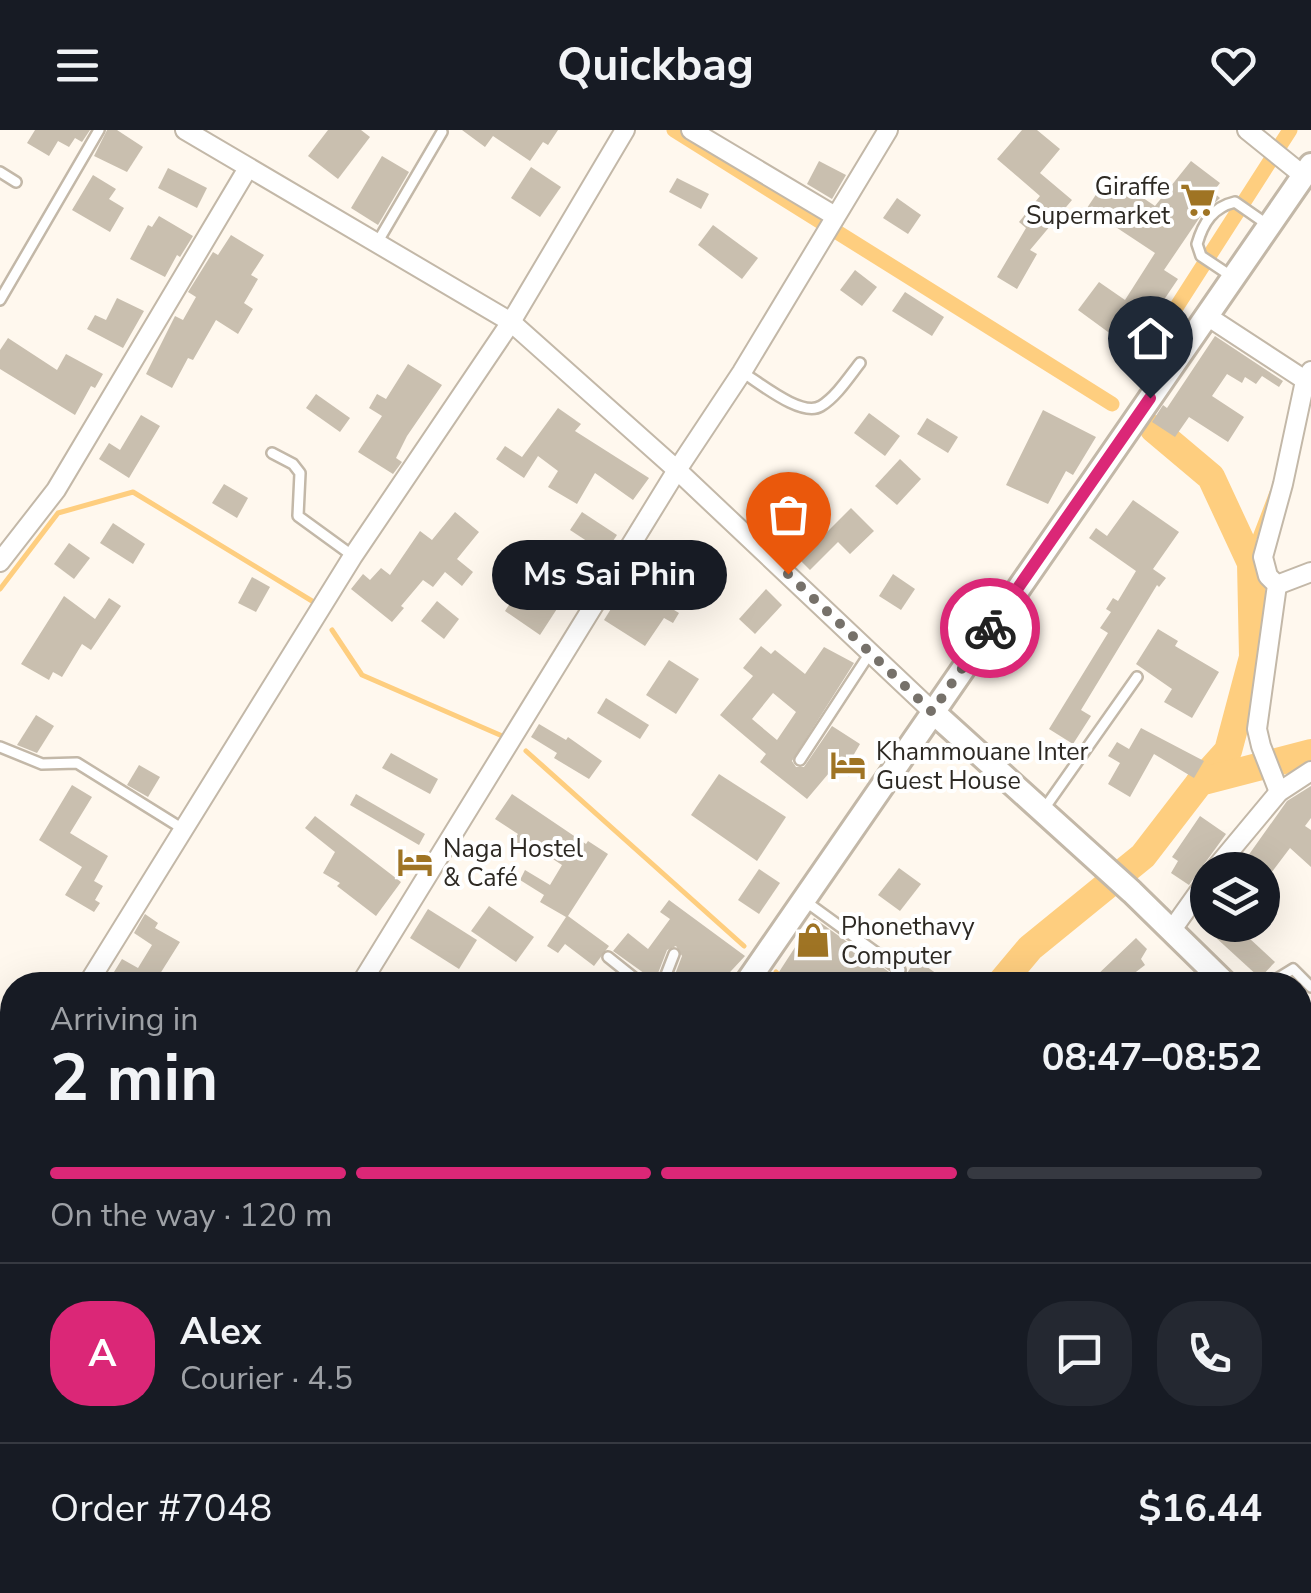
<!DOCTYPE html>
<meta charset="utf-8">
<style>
body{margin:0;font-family:"Nunito Sans",sans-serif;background:#242831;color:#f1f3f6;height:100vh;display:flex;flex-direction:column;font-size:38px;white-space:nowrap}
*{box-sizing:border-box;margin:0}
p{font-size:32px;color:#9ea1a6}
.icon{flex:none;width:55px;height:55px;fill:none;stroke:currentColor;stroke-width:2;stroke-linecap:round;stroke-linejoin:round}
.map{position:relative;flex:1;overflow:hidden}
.details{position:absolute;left:0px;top:842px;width:1312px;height:622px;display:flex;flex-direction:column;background:#171b24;border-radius:40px 40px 0 0;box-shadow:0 10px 40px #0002}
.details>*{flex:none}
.buttons{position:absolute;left:1190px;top:722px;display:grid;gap:20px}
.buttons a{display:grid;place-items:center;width:90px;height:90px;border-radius:50%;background:#171b24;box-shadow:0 10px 40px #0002;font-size:50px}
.pin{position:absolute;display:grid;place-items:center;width:85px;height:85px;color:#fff;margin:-102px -42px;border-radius:50% 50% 50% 0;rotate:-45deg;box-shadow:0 0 10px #0007}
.pin .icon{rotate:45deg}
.courier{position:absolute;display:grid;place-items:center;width:100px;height:100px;margin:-50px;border:8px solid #db2777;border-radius:50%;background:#fff;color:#222;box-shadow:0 2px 12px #0007}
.bubble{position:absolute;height:70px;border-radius:35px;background:#171b24;box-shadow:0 10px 40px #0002;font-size:32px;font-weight:700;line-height:70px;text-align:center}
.headline em{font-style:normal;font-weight:700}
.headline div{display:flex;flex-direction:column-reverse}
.headline{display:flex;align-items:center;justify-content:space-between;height:170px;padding:0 50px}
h1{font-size:65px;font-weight:700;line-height:75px}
.bar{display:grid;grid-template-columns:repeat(4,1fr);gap:15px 10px;align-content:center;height:120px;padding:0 50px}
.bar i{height:12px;border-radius:8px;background:#363941}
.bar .active{background:#db2777}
.bar p{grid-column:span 4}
.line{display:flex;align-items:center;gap:25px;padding:0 50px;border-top:2px solid #363941}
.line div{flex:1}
.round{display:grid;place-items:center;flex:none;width:105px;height:105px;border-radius:40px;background:#242831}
header{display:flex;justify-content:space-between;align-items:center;height:130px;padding:0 50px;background:#171b24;font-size:45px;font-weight:700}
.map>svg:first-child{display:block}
</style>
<header><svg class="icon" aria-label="menu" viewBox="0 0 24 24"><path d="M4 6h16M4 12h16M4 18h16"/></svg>Quickbag<svg class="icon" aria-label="heart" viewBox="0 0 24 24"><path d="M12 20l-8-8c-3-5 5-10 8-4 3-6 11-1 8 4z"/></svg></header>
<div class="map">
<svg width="1311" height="1463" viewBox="0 0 1311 1463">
<defs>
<pattern id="water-rules" width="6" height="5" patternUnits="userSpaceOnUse" patternTransform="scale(2.5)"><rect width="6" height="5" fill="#fece7f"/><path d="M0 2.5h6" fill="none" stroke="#dab16d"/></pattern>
</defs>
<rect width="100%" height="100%" fill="#fff8ee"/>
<path fill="url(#water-rules)" d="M0 1399 12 1407V1452L84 1453 101 1463H0Z"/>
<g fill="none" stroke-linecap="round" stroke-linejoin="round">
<g stroke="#fece7f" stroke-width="5">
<path d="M1248 425 1272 362"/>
<path d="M0 459 58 383 133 362 312 471"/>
<path d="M332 500 362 545 500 605"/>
<path d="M526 621 744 816"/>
<path d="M776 842 790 855"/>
</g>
<g stroke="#fece7f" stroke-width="15">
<path d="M674 0 1112 274"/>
<path d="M1147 223 1290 0"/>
</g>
<g stroke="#fece7f" stroke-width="28">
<path d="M1154 299 1211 347 1251 433 1253 527 1228 621 1200 652"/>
<path d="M999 855 1030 818 1143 726 1200 652 1311 623"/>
<path d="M1142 1452 1147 1463"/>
</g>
</g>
<g fill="#c9bfaf" fill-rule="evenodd">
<path d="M35 0H90L82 12 75 8 69 17 58 11 49 26 27 13Z"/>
<path d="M107 0H117L143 17 127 42 94 26Z"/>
<path d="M328 0H361L370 7 338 49 308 26Z"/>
<path d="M462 0H558L548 15 543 12 530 31 493 6 485 17Z"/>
<path d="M1022 0H1037L1060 19 1040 43 1072 70 1030 120 1037 124 1017 159 997 147 1026 98 1019 92 1040 66 997 29Z"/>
<path d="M382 26 409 42 378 95 351 78Z"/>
<path d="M819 31 846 45 832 69 807 54Z"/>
<path d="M1191 31 1220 53 1213 62 1220 68 1200 87 1164 140 1178 149 1155 183 1144 176 1119 210 1078 180 1099 152 1125 170 1155 123 1087 78 1109 45 1155 76Z"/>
<path d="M531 37 561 57 540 87 511 68Z"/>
<path d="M168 38 207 58 197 78 158 58Z"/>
<path d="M93 45 116 59 109 69 124 78 110 102 72 80Z"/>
<path d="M677 48 709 64 701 79 669 62Z"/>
<path d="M897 68 921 85 908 104 883 88Z"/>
<path d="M159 86 193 106 180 127 177 125 165 147 130 129 148 95 152 97Z"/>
<path d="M713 95 758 128 742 149 698 115Z"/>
<path d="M231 105 264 125 251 145 258 149 244 173 253 179 238 204 216 190 193 230 188 228 172 258 146 244 175 186 183 190 196 167 188 162 213 122 218 125Z"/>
<path d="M855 140 877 157 862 176 840 160Z"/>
<path d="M905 162 944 187 932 206 892 181Z"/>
<path d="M117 168 144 181 123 218 87 199 95 185 106 190Z"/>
<path d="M1215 206 1283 251 1279 257 1262 246 1256 254 1245 247 1242 253 1227 244 1212 266 1244 287 1228 312 1189 287 1175 307 1152 292 1163 275 1167 278Z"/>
<path d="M8 208 57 240 66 224 103 244 95 258 91 256 75 285 0 239V220Z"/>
<path d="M408 234 442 255 407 306 396 328 402 332 393 344 358 322 382 286 369 278 377 264 386 269Z"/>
<path d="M316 264 350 288 340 302 306 278Z"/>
<path d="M558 278 581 294 575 301 649 348 633 370 595 343 577 374 548 357 558 341 538 326 524 348 496 329 505 316 522 327Z"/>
<path d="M1043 280 1096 307 1073 345 1066 341 1048 374 1006 355Z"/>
<path d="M869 283 900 306 885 326 854 303Z"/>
<path d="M141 285 160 296 129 348 99 329 109 313 120 320Z"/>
<path d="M927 288 958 307 948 323 917 304Z"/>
<path d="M900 329 921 349 897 375 875 356Z"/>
<path d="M224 354 248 368 237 388 212 373Z"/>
<path d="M1133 370 1179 402 1153 439 1166 448 1159 457 1157 455 1081 580 1091 586 1073 614 1049 599 1108 503 1100 498 1111 482 1106 479 1113 468 1118 471 1136 441 1089 408 1096 398 1107 406Z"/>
<path d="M851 378 874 401 850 424 838 412 810 440 796 426 821 400 825 404Z"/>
<path d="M455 382 479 402 457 429 473 442 462 456 445 442 433 457 423 450 401 476 404 478 392 492 351 459 363 444 370 450 381 438 390 445 420 401 432 410Z"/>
<path d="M582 382 617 405 605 423 570 400Z"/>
<path d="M113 393 145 414 133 434 100 413Z"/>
<path d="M69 413 90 428 74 449 54 434Z"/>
<path d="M554 433 584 450 572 472 564 468 540 505 505 481 518 461 533 471Z"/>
<path d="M893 444 915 459 901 480 879 466Z"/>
<path d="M252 447 270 457 256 482 238 473Z"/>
<path d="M633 455 679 483 673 493 664 488 645 516 604 490 619 466 624 469Z"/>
<path d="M766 459 782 475 755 504 739 489Z"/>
<path d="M64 466 95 489 109 468 121 476 91 520 82 514 62 547 53 542 49 550 21 534Z"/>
<path d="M437 471 459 489 444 509 421 491Z"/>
<path d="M1158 499 1178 511 1175 516 1219 542 1192 588 1164 572 1172 559 1136 534Z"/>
<path d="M761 516 771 524 775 520 805 544 824 517 854 533 792 631 796 637H804L832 596 860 614 853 626 860 630 849 647 842 642 837 649 829 643 807 669 760 632 766 624 720 585 753 546 743 538ZM773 563 796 582 777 610 752 589Z"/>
<path d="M669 530 699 549 676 584 646 565Z"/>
<path d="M606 568 649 595 640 609 597 583Z"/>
<path d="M36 585 54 596 37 623 17 615Z"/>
<path d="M539 594 566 610 568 607 602 631 589 649 554 628 557 623 531 607Z"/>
<path d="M1141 598 1204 631 1194 648 1154 624 1130 667 1108 654 1120 633 1108 626 1117 612 1129 619Z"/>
<path d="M391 623 438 649 430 664 382 638Z"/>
<path d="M139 635 160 647 148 667 127 655Z"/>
<path d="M719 644 786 687 757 731 691 685Z"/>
<path d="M72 655 92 667 70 703 108 726 94 751 103 756 95 770 100 773 94 782 65 765 82 737 39 710Z"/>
<path d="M1311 656V688L1305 696 1311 700V737L1290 718 1262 755V740H1238L1287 671Z"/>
<path d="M356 664 425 704 419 715 350 675Z"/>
<path d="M512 664 586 714 588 711 608 724 568 786 609 816 594 836 565 814 558 823 547 816 566 787 540 772 544 765 520 750 525 740 550 755 562 735 530 714 523 724 510 715 518 704 495 689Z"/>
<path d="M315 686 401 752 376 786 337 756 340 753 323 743 335 722 305 698Z"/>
<path d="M1200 686 1226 704 1189 755 1171 743 1178 731 1172 727Z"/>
<path d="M899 738 921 754 900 781 878 765Z"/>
<path d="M759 739 780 753 759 784 738 770Z"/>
<path d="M669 770 745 826 718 855H671L682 826 676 816 667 820 655 851 613 821 628 803 648 819 670 789 660 782Z"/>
<path d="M489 776 534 807 516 832 471 801Z"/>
<path d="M428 779 477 810 459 839 410 808Z"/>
<path d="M145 784 158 793 155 798 180 812 153 855H106L122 829 138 838 152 815 134 803Z"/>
<path d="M814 788 896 847 906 845 916 829 937 844 929 855H796L779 842Z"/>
<path d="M1202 795H1235L1275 832 1260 848Z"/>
<path d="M1136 808 1147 819 1141 829 1145 835 1119 855H1100L1094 848Z"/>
</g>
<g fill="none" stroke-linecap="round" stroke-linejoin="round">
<defs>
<g id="service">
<path d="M0 42 16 52"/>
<path d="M377 113 442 2"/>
<path d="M1231 146 1201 126 1197 114C1203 93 1213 77 1235 72L1268 95"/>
<path d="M0 170 99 0"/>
<path d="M742 242C760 253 802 288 821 276 836 267 849 247 860 233"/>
<path d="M272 323 293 334 300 343 298 386 353 426"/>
<path d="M0 617 42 634 77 633 183 699"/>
<path d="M800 630 870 523"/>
<path d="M1044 679 1137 547"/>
<path d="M805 771 900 840"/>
<path d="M608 827 643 855"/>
<path d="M662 855 674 824"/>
<path d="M1267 855 1293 839 1311 857"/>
<path d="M0 1279 3 1297 0 1315"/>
</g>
<g id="minor">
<path d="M185 0 511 192 677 340 932 581"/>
<path d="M691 0 835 86"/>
<path d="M1247 0 1304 46"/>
<path d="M1207 186 1311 254"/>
<path d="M0 432 56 360 248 38"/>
<path d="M1277 455 1311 442"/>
<path d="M1279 662 1261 616 1257 599 1277 455 1268 446 1263 427 1283 354 1305 251 1311 241"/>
<path d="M1214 740 1279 662 1311 641"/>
<path d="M1171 801 1208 749"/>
<path d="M87 855 353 426 511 192 625 0"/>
<path d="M360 855 677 340 742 242 888 0"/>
<path d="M0 997 12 977"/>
<path d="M1300 1059 1311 1046"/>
<path d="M1300 1303 1311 1312"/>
<path d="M0 1331 12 1339"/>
<path d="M193 1452 209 1463"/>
<path d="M376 1455 388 1463"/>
<path d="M294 1463 301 1452"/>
<path d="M507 1463 515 1452"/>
<path d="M739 1463 747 1452"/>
<path d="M978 1463 987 1452"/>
</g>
<g id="tertiary">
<path d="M932 581 1132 762 1227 855"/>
<path d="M745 855 1311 35"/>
<path d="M1300 927 1311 937"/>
<path d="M0 1023 12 1031"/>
<path d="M695 1452 707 1463"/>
</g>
</defs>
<use href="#service" stroke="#c3b8a8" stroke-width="14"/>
<use href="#minor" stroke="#c3b8a8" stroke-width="22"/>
<use href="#tertiary" stroke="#c3b8a8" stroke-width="28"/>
<use href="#service" stroke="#fff" stroke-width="9"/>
<use href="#minor" stroke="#fff" stroke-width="18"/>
<use href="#tertiary" stroke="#fff" stroke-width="22"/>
</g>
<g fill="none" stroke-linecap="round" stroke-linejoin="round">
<path stroke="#76716a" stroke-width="10" stroke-dasharray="0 18" d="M788 444 932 582 990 498"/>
<path stroke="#db2777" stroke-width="12" d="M990 498 1150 268"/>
</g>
<defs>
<symbol id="supermarket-bare" viewBox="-9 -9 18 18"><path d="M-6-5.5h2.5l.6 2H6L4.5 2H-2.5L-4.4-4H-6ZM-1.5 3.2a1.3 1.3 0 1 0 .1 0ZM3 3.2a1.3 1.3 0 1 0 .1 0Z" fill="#9f7424" stroke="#fff" stroke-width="2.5" paint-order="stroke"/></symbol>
<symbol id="hotel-bare" viewBox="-9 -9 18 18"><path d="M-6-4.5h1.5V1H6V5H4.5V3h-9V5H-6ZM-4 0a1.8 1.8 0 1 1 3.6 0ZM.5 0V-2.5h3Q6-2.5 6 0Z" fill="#9f7424" stroke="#fff" stroke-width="2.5" paint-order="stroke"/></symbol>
<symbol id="shop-bare" viewBox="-9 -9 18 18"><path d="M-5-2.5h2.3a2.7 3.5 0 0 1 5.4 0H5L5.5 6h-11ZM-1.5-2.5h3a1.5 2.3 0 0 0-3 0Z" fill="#9f7424" stroke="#fff" stroke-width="2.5" paint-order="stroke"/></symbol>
</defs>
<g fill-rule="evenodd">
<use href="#supermarket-bare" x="1173" y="45" width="50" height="50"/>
<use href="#hotel-bare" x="823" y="610" width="50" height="50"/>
<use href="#hotel-bare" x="390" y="707" width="50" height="50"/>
<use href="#shop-bare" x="788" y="785" width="50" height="50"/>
</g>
<g text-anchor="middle" stroke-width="8" stroke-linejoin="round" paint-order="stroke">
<g font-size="25" fill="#2d2923" stroke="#fff" text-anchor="start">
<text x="1170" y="65" text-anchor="end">Giraffe<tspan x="1170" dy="29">Supermarket</tspan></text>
<text x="876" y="630">Khammouane Inter<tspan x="876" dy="29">Guest House</tspan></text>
<text x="443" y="727">Naga Hostel<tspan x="443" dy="29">&amp; Café</tspan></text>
<text x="841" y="805">Phonethavy<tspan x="841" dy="29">Computer</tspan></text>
</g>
</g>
</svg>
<div class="buttons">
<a><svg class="icon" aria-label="layers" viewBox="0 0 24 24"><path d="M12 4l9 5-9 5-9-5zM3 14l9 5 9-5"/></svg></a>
</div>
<div class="pin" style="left:788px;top:444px;background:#ea580c"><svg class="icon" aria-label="bag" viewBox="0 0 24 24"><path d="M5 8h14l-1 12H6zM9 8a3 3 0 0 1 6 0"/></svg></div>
<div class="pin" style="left:1150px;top:268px;background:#1f2937"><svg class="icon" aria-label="home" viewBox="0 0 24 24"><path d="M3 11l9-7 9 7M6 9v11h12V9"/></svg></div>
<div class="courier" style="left:990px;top:498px"><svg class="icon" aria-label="bike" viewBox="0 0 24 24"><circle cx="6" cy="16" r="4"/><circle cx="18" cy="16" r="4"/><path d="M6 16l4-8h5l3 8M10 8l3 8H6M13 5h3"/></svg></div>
<div class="bubble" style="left:492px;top:410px;width:235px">Ms Sai Phin</div>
<section class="details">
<div class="headline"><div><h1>2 min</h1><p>Arriving in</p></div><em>08:47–08:52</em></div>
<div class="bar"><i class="active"></i><i class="active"></i><i class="active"></i><i></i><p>On the way · 120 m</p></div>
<div class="line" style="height:180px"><b class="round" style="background:#db2777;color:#fff">A</b><div><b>Alex</b><p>Courier · 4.5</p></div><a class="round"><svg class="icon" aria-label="chat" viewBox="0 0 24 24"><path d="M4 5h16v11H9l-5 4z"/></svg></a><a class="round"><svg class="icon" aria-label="phone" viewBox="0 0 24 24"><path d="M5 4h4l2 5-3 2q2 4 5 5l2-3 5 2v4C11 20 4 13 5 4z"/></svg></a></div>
<div class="line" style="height:130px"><div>Order #7048</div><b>$16.44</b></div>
</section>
</div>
